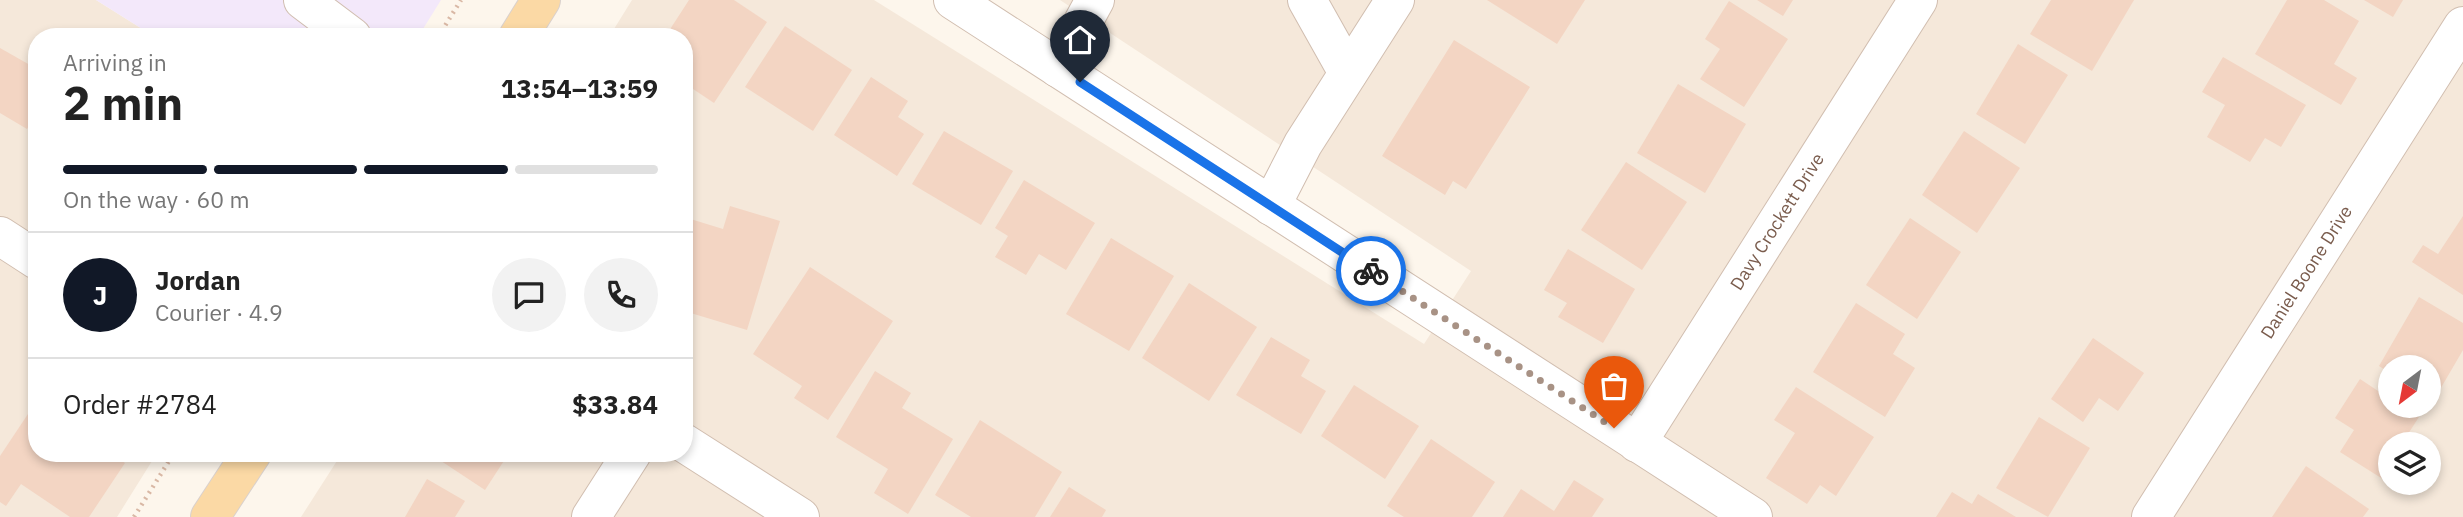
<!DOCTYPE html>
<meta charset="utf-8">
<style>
body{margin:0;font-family:"IBM Plex Sans",sans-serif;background:#f2f2f2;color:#222;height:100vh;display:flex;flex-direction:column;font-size:26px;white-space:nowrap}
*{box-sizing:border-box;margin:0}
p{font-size:23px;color:#767676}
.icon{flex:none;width:38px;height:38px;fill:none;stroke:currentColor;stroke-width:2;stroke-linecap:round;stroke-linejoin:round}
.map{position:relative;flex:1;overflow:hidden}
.panel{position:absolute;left:28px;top:28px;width:665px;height:434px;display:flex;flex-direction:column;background:#fff;border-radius:28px;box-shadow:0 4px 10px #0003}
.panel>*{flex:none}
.needle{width:46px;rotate:212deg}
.controls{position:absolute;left:2378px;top:355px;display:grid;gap:14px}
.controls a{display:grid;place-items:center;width:63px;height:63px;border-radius:50%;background:#fff;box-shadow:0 4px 10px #0003;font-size:35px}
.pin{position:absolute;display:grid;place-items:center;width:60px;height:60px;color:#fff;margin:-72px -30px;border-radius:50% 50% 50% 0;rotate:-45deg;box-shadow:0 0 7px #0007}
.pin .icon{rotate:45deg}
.courier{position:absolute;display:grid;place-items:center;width:70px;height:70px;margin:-35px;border:5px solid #1a73e8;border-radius:50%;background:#fff;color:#222;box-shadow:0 2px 9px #0007}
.overview em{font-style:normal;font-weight:700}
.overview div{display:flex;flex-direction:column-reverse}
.overview{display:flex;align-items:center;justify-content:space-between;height:119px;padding:0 35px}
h1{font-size:46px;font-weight:700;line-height:52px}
.bar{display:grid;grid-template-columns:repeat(4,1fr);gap:10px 7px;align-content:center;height:84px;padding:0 35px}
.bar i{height:9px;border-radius:5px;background:#e0e0e0}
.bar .on{background:#111827}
.bar p{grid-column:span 4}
.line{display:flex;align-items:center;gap:18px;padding:0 35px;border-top:2px solid #e0e0e0}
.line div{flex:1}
.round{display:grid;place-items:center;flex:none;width:74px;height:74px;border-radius:37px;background:#f2f2f2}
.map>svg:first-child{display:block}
</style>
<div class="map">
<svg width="2463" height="517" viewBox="0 0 2463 517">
<rect width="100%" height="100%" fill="#fdf6ec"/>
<g fill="#f5e8da" fill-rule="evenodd">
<path d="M0 0H96L155 37H37V453H157L117 517H0Z"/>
<path d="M632 0H874L1424 344 1471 271 1060 0H2463V517H301L342 453H684V37H609ZM2390 368H2429V406H2390ZM2390 444H2429V483H2390Z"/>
</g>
<path fill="#f3e8fa" d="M96 0H441L418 37H155Z"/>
<g fill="#f3d5c3">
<path d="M689 0H734L767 22 714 103 684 83V66L692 54 684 49V37H665Z"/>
<path d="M1487 0H1585L1557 44Z"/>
<path d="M1757 0H1793L1783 16Z"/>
<path d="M2051 0H2134L2092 71 2030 34Z"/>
<path d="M2287 0H2324L2359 21 2334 64 2357 78 2341 105 2255 54Z"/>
<path d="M2364 0H2403L2393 17Z"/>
<path d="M1729 1 1788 39 1744 107 1700 79 1720 49 1705 39Z"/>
<path d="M785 26 852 70 813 131 745 87Z"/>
<path d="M1454 40 1530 87 1466 189 1453 181 1445 195 1382 156Z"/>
<path d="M2018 44 2068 75 2025 144 1976 114Z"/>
<path d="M0 48 37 69V113L27 129 0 113Z"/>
<path d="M2223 57 2306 105 2281 147 2265 138 2250 162 2207 137 2225 105 2202 92Z"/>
<path d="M871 77 908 101 898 117 924 134 897 176 834 135Z"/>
<path d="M1678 84 1746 124 1705 193 1637 153Z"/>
<path d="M944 131 1013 171 981 225 912 184Z"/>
<path d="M1964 131 2020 168 1977 233 1922 195Z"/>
<path d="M1626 162 1687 202 1642 270 1581 230Z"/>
<path d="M1024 180 1095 223 1066 270 1039 254 1026 275 995 257 1008 236 995 228Z"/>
<path d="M730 206 780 221 747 330 684 311V217L723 229Z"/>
<path d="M2463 216V295L2412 262 2423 245 2438 254Z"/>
<path d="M1910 218 1961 252 1917 319 1866 285Z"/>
<path d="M1111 238 1174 276 1129 351 1066 314Z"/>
<path d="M1568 249 1635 289 1603 343 1558 317 1567 303 1544 290Z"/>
<path d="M810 267 893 321 828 420 794 398 802 386 753 354Z"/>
<path d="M1189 283 1257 327 1209 401 1142 358Z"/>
<path d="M2419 297 2463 323V350L2435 398 2429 395V368H2390V373L2379 366Z"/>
<path d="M1856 303 1905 334 1893 354 1915 368 1885 417 1813 372Z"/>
<path d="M1271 337 1310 360 1301 376 1326 391 1301 434 1236 395Z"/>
<path d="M2093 338 2144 373 2118 411 2099 398 2083 422 2051 399Z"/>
<path d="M875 371 911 393 902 408 953 439 908 514 874 493 888 469 836 437Z"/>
<path d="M2360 379 2390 399V406H2402L2419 417 2406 437 2418 444H2390V483H2401L2397 488 2340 452 2354 430 2335 418Z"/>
<path d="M1354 385 1419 426 1385 479 1321 436Z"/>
<path d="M1796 387 1874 437 1836 496 1820 485 1807 504 1766 478 1795 433 1774 420Z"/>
<path d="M34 405 37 407V453H109L125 463 89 517H70L21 484 6 506 0 502V456Z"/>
<path d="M2039 417 2090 448 2048 517 1996 488Z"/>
<path d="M980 420 1062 472 1035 517H971L935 495Z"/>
<path d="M1431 439 1495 482 1472 517H1404L1387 506Z"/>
<path d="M442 453H509L485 490 438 459Z"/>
<path d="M2306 466 2369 509 2363 517H2272Z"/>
<path d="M427 479 465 501 455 517H405Z"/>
<path d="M1574 480 1604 499 1592 517H1503L1521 489 1554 511Z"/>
<path d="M1069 487 1106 510 1102 517H1050Z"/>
<path d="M1952 492 1972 504 1978 494 2016 517H1936Z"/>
</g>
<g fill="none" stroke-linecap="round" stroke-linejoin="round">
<defs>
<g id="minor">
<path d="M303 0 352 37"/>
<path d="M953 0 1753 517"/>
<path d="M1307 0 1348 73"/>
<path d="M1058 68 1095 0"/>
<path d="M1271 206 1303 144 1395 0"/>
<path d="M0 236 37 260"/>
<path d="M684 443 800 517"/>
<path id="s1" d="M1637 443 1918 0"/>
<path d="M591 517 632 453"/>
<path id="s2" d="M2151 517 2463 26"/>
</g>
<g id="major">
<path d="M518 37 541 0"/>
<path d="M210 517 252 453"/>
</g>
</defs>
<use href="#minor" stroke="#d1beb0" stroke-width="40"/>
<use href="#major" stroke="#dad1cd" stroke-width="40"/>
<g stroke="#d9b8a5" stroke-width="4.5" stroke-dasharray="2 5" stroke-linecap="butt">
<path d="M438 37 461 0"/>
<path d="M134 517 174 453"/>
</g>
<use href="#minor" stroke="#fff" stroke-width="38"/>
<use href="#major" stroke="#fbd9a5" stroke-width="38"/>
</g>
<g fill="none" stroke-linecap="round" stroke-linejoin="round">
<path stroke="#a89285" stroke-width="7" stroke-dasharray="0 12.6" d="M1371 271 1614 428"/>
<path stroke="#1a73e8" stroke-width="9" d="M1080 82 1371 271"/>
</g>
<g text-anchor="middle" stroke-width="6" stroke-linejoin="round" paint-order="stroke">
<g font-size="18" fill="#7a5c4d" stroke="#fffaf3">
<text dy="6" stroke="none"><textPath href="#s1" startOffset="262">Davy Crockett Drive</textPath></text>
<text dy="6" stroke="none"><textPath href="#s2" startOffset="290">Daniel Boone Drive</textPath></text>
</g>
</g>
</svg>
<div class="controls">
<a><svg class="needle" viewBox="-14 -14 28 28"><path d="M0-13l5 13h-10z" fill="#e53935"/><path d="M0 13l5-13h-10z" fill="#767676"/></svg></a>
<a><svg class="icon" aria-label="layers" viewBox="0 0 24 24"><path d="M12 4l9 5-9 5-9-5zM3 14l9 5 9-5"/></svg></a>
</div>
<div class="pin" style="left:1614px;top:428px;background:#ea580c"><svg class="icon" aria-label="bag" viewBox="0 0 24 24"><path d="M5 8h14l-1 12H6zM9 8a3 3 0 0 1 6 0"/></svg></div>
<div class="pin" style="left:1080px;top:82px;background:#1f2937"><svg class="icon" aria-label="home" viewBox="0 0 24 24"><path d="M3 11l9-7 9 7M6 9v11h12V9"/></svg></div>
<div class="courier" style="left:1371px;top:271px"><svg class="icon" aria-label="bike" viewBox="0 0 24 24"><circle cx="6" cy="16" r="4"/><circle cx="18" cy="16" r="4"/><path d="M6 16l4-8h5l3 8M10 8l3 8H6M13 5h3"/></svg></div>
<section class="panel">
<div class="overview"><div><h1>2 min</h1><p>Arriving in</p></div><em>13:54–13:59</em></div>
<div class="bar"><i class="on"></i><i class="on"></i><i class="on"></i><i></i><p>On the way · 60 m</p></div>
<div class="line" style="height:126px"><b class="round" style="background:#111827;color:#fff">J</b><div><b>Jordan</b><p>Courier · 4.9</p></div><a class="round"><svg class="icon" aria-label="chat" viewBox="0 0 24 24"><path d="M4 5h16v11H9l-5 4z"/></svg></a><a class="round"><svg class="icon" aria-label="phone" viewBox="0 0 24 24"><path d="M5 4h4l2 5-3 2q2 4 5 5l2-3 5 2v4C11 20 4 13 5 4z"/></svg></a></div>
<div class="line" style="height:91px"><div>Order #2784</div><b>$33.84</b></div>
</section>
</div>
